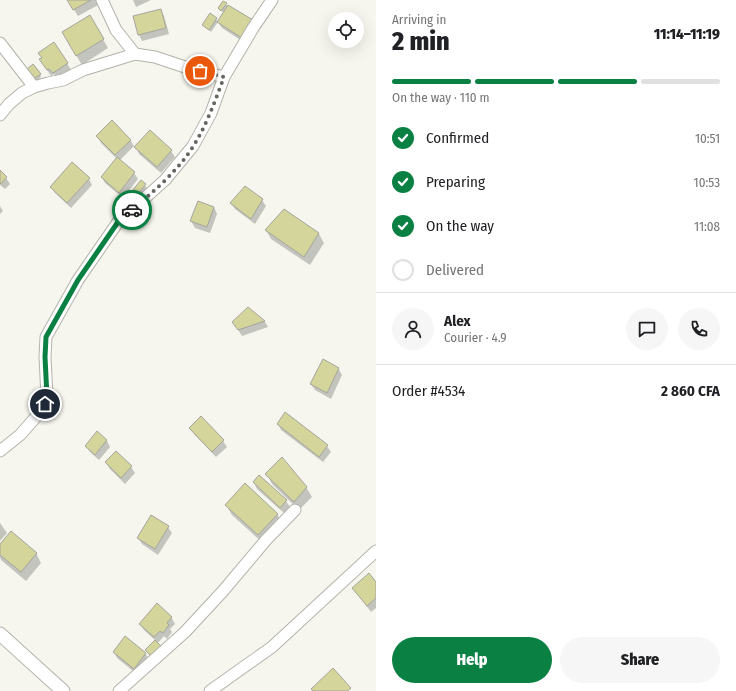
<!DOCTYPE html>
<meta charset="utf-8">
<style>
body{margin:0;font-family:"Fira Sans Condensed",sans-serif;background:#f6f6f6;color:#202124;height:100vh;display:flex;flex-direction:column;font-size:15px;white-space:nowrap}
*{box-sizing:border-box;margin:0}
p{font-size:13px;color:#757577}
.icon{flex:none;width:22px;height:22px;fill:none;stroke:currentColor;stroke-width:2;stroke-linecap:round;stroke-linejoin:round}
.map{position:relative;flex:1;overflow:hidden}
.panel{display:flex;flex-direction:column;background:#fff;width:360px}
.panel>*{flex:none}
.tools{position:absolute;left:328px;top:12px;display:grid;gap:8px}
.tools a{display:grid;place-items:center;width:36px;height:36px;border-radius:50%;background:#fff;box-shadow:0 4px 16px #0002;font-size:20px}
.pin{position:absolute;display:grid;place-items:center;width:34px;height:34px;color:#fff;margin:-17px;border:2px solid #fff;border-radius:50%;box-shadow:0 1px 4px #0007}
.courier{position:absolute;display:grid;place-items:center;width:40px;height:40px;margin:-20px;border:3px solid #0b8043;border-radius:50%;background:#fff;color:#222;box-shadow:0 1px 5px #0007}
.summary em{font-style:normal;font-weight:800}
.summary div{display:flex;flex-direction:column-reverse}
.summary{display:flex;align-items:center;justify-content:space-between;height:68px;padding:0 16px}
h1{font-size:26px;font-weight:800;line-height:30px}
.bar{display:grid;grid-template-columns:repeat(4,1fr);gap:6px 4px;align-content:center;height:48px;padding:0 16px}
.bar i{height:5px;border-radius:3px;background:#e0e0e0}
.bar .selected{background:#0b8043}
.bar p{grid-column:span 4}
.line{display:flex;align-items:center;gap:10px;padding:0 16px;border-top:1px solid #e0e0e0}
.line div{flex:1}
.round{display:grid;place-items:center;flex:none;width:42px;height:42px;border-radius:21px;background:#f6f6f6}
ol{padding:0 16px;list-style:none}
li{display:flex;align-items:center;gap:12px;height:44px}
li p{margin-inline-start:auto}
li .icon{padding:4px;border-radius:50%;background:#0b8043;color:#fff;stroke-width:4}
li:last-child{color:#757577}
li i{width:22px;height:22px;border:2px solid #e0e0e0;border-radius:50%}
.cta{display:flex;gap:8px;margin-top:auto;padding:8px 16px}
.cta a{flex:1;height:46px;border-radius:24px;background:#0b8043;color:#fff;font-size:16px;font-weight:800;line-height:46px;text-align:center}
.cta a+a{background:#f6f6f6;color:#202124}
main{display:flex;flex:1;min-height:0}
.map>svg:first-child{display:block}
</style>
<main>
<div class="map">
<svg width="376" height="691" viewBox="0 0 376 691">
<rect width="100%" height="100%" fill="#f6f6ee"/>
<g fill="#0003">
<path d="M68 0H98L100 4 78 16Z"/>
<path d="M133 0H151L136 7Z"/>
<path d="M226 4 228 7 245 43 222 28 218 22 224 13 219 8Z"/>
<path d="M161 10 164 16 169 34 142 41 139 35Z"/>
<path d="M90 17 108 48 82 65 63 33Z"/>
<path d="M216 19 218 22 211 32 205 27 203 25Z"/>
<path d="M40 60 67 63 71 70 57 79 54 74 51 76Z"/>
<path d="M30 72 40 74 41 77 37 81Z"/>
<path d="M97 136 130 140 134 146 119 161 134 173 138 179 123 198 105 183 102 177 117 159 101 143Z"/>
<path d="M136 147 171 151 175 157 161 173 139 154Z"/>
<path d="M0 171 6 178 10 184 5 189 0 185Z"/>
<path d="M89 179 92 185 71 208 55 193 51 187Z"/>
<path d="M141 181 147 188 139 197 133 191Z"/>
<path d="M262 200 266 206 255 224 235 209 231 203Z"/>
<path d="M0 206 3 211 0 214Z"/>
<path d="M214 207 217 214 210 233 195 228 191 221Z"/>
<path d="M284 210 319 234 324 243 310 265 271 239 266 230Z"/>
<path d="M248 308 265 322 268 327 242 336 233 322Z"/>
<path d="M338 368 342 375 331 399 315 390 311 384Z"/>
<path d="M201 418 223 441 227 447 216 457 194 434 190 428Z"/>
<path d="M278 424 327 446 331 452 323 462 281 430Z"/>
<path d="M97 433 107 441 110 447 99 460 90 452 86 446Z"/>
<path d="M116 452 131 467 135 473 125 484 110 469 106 463Z"/>
<path d="M267 474 306 487 312 497 299 510 272 484Z"/>
<path d="M254 483 286 501 290 507 284 513 257 489Z"/>
<path d="M226 505 277 514 282 523 264 544 232 515Z"/>
<path d="M0 523 7 533 0 541Z"/>
<path d="M168 527 172 533 158 555 142 544 138 538Z"/>
<path d="M0 545 36 553 41 563 26 581 1 560 0 557Z"/>
<path d="M376 584V608L371 612 353 588Z"/>
<path d="M171 617 175 624 170 629 172 632 167 639 164 636 157 644 147 650 156 641 144 630 140 624Z"/>
<path d="M125 637 146 654 149 660 138 675 117 658 114 652Z"/>
</g>
<g fill="#d4d59a" stroke="#a5a59d">
<path d="M67 0H91L73 10Z"/>
<path d="M223 1 227 3 221 11 218 8Z"/>
<path d="M228 5 253 20 242 38 217 22Z"/>
<path d="M161 9 166 28 138 35 133 16Z"/>
<path d="M210 13 217 18 209 30 202 25Z"/>
<path d="M90 15 104 39 76 56 62 32Z"/>
<path d="M54 42 68 63 53 73 49 69 47 70 39 59 42 58 38 53Z"/>
<path d="M33 64 41 74 35 78 27 69Z"/>
<path d="M112 120 131 140 115 155 96 136Z"/>
<path d="M150 130 172 150 157 167 134 147Z"/>
<path d="M117 157 135 172 119 193 101 177Z"/>
<path d="M72 162 90 178 67 203 50 187Z"/>
<path d="M0 170 7 177 1 184 0 183Z"/>
<path d="M141 180 146 184 137 195 132 191Z"/>
<path d="M245 186 263 199 251 219 230 203Z"/>
<path d="M198 201 214 207 207 227 190 221Z"/>
<path d="M284 209 319 233 304 257 265 230Z"/>
<path d="M248 307 265 321 238 330 232 322Z"/>
<path d="M323 359 339 368 327 393 310 384Z"/>
<path d="M285 412 328 445 319 457 277 424Z"/>
<path d="M201 416 224 440 212 452 189 428Z"/>
<path d="M97 431 107 440 95 455 85 446Z"/>
<path d="M116 451 132 466 121 478 105 462Z"/>
<path d="M282 457 307 487 294 502 265 474Z"/>
<path d="M259 475 287 500 280 508 253 482Z"/>
<path d="M245 483 278 514 258 535 225 505Z"/>
<path d="M151 515 169 526 155 549 137 538Z"/>
<path d="M11 531 37 553 21 572 0 555V544Z"/>
<path d="M369 573 376 582V598L367 606 352 588Z"/>
<path d="M157 603 172 617 167 623 169 625 163 633 160 631 154 637 139 624Z"/>
<path d="M125 636 146 653 134 669 113 652Z"/>
<path d="M155 640 161 646 151 656 145 650Z"/>
<path d="M333 668 351 688 348 691H313L311 689Z"/>
</g>
<g fill="none" stroke-linecap="round" stroke-linejoin="round">
<defs>
<g id="minor">
<path d="M102 0 116 30 135 54"/>
<path d="M0 43 34 87"/>
<path d="M0 115 9 104 22 93 34 87 48 83 63 80 83 70 135 54 155 57 188 68 224 77"/>
<path d="M0 451 20 435 42 410 45 405 47 397 45 357 46 337 78 280 118 222 165 180 193 146 211 113 224 77 253 28 272 0"/>
<path d="M119 691 185 632 223 591 266 540 295 510"/>
<path d="M210 691 272 647 376 551"/>
</g>
<path id="tertiary" d="M0 634 63 691"/>
</defs>
<use href="#minor" stroke="#b3b3ab" stroke-width="13"/>
<use href="#tertiary" stroke="#b3b3ab" stroke-width="15"/>
<use href="#minor" stroke="#fff" stroke-width="11"/>
<use href="#tertiary" stroke="#fff" stroke-width="13"/>
</g>
<g fill="none" stroke-linecap="round" stroke-linejoin="round">
<path stroke="#666661" stroke-width="4" stroke-dasharray="0 7.2" d="M132 210C154 191 178 171 194 145 207 124 215 101 224 77L200 71"/>
<path stroke="#0b8043" stroke-width="5" d="M45 404 47 397 45 357 46 337 78 280 118 222 132 210"/>
</g>
</svg>
<div class="tools">
<a><svg class="icon" aria-label="locate" viewBox="0 0 24 24"><circle cx="12" cy="12" r="6"/><path d="M12 2v4M12 18v4M2 12h4M18 12h4"/></svg></a>
</div>
<div class="pin" style="left:200px;top:71px;background:#ea580c"><svg class="icon" aria-label="bag" viewBox="0 0 24 24"><path d="M5 8h14l-1 12H6zM9 8a3 3 0 0 1 6 0"/></svg></div>
<div class="pin" style="left:45px;top:404px;background:#1f2937"><svg class="icon" aria-label="home" viewBox="0 0 24 24"><path d="M3 11l9-7 9 7M6 9v11h12V9"/></svg></div>
<div class="courier" style="left:132px;top:210px"><svg class="icon" aria-label="car" viewBox="0 0 24 24"><path d="M5 17H2v-5l4-1 3-4h7l3 4 3 1v5h-3M9 17h6M6 11h13"/><circle cx="7" cy="17" r="2"/><circle cx="17" cy="17" r="2"/></svg></div>
</div>
<section class="panel">
<div class="summary"><div><h1>2 min</h1><p>Arriving in</p></div><em>11:14–11:19</em></div>
<div class="bar"><i class="selected"></i><i class="selected"></i><i class="selected"></i><i></i><p>On the way · 110 m</p></div>
<ol>
<li><svg class="icon" aria-label="check" viewBox="0 0 24 24"><path d="M5 12l5 5 9-10"/></svg>Confirmed<p>10:51</p></li>
<li><svg class="icon" aria-label="check" viewBox="0 0 24 24"><path d="M5 12l5 5 9-10"/></svg>Preparing<p>10:53</p></li>
<li><svg class="icon" aria-label="check" viewBox="0 0 24 24"><path d="M5 12l5 5 9-10"/></svg>On the way<p>11:08</p></li>
<li><i></i>Delivered</li>
</ol>
<div class="line" style="height:72px"><a class="round"><svg class="icon" aria-label="person" viewBox="0 0 24 24"><circle cx="12" cy="8" r="4"/><path d="M4 21q1-7 8-7t8 7"/></svg></a><div><b>Alex</b><p>Courier · 4.9</p></div><a class="round"><svg class="icon" aria-label="chat" viewBox="0 0 24 24"><path d="M4 5h16v11H9l-5 4z"/></svg></a><a class="round"><svg class="icon" aria-label="phone" viewBox="0 0 24 24"><path d="M5 4h4l2 5-3 2q2 4 5 5l2-3 5 2v4C11 20 4 13 5 4z"/></svg></a></div>
<div class="line" style="height:52px"><div>Order #4534</div><b>2 860 CFA</b></div>
<div class="cta"><a>Help</a><a>Share</a></div>
</section>
</main>
